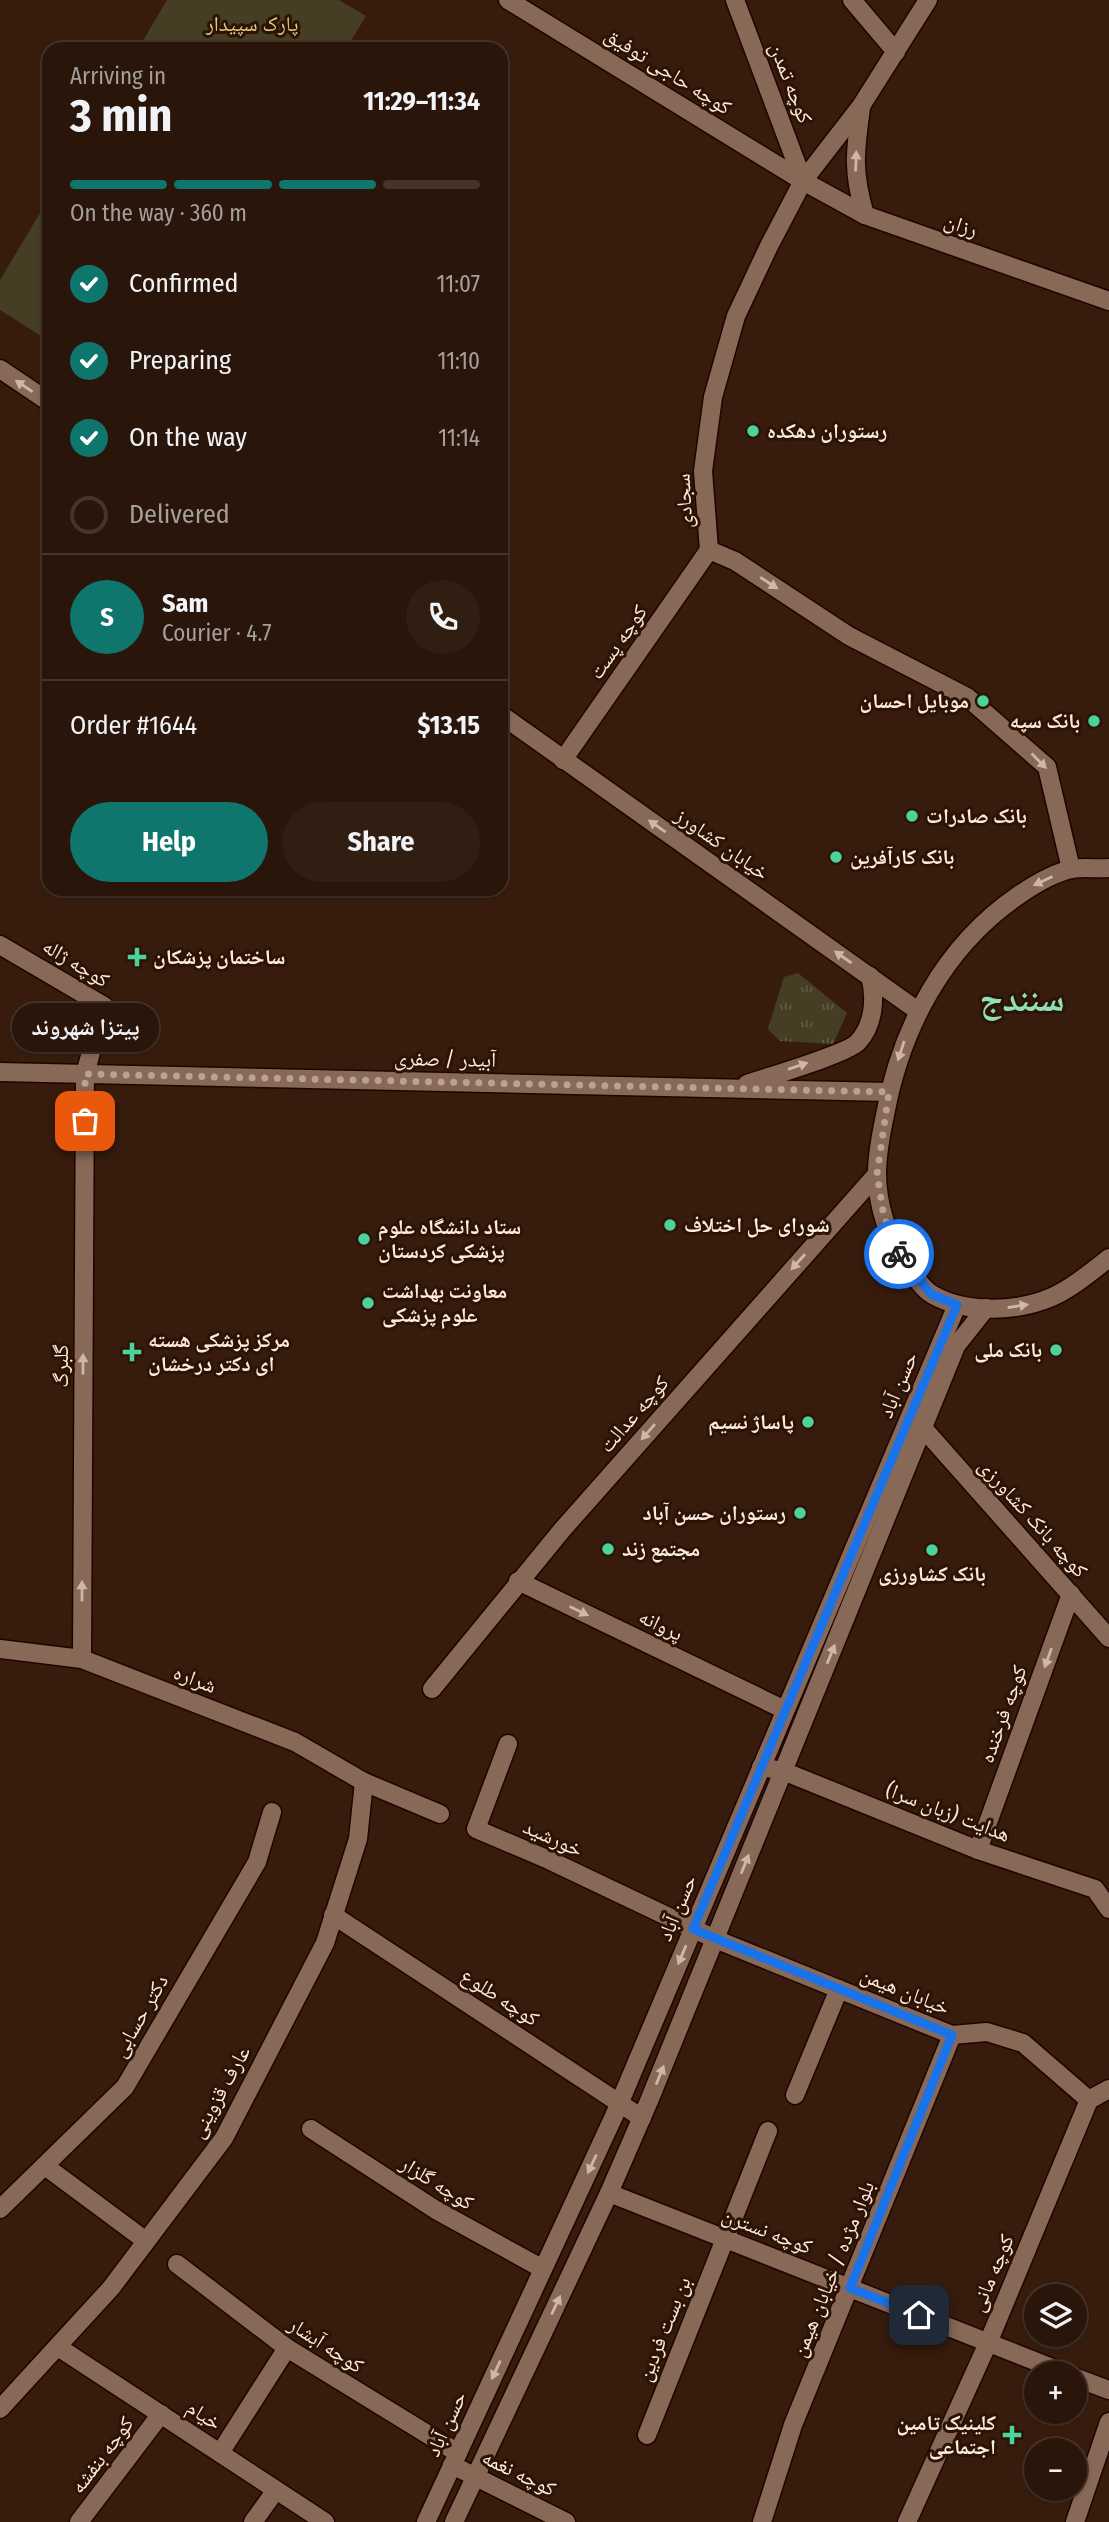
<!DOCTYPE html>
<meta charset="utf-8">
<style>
body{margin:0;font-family:"Fira Sans Condensed","Noto Naskh Arabic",sans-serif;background:#311e13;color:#f1f3f6;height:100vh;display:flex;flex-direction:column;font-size:26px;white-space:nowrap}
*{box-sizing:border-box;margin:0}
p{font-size:23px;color:#a59f9c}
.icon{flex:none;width:38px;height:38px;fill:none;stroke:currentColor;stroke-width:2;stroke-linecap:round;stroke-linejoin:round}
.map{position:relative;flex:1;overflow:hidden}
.drawer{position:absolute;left:42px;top:42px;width:466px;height:854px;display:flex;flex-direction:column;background:#29150a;border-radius:21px;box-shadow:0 2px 5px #0004,0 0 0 2px #45342b}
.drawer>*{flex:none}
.controls{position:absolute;left:1024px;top:2284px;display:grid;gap:14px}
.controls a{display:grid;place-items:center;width:63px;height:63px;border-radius:50%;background:#29150a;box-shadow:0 2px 5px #0004,0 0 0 2px #45342b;font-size:35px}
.pin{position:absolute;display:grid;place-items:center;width:60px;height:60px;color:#fff;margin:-30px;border-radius:14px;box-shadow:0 4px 10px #0006}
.courier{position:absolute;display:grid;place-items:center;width:70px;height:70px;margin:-35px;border:5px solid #1a73e8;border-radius:50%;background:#fff;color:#222;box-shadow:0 2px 9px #0007}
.bubble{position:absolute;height:49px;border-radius:24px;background:#29150a;box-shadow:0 2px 5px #0004,0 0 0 2px #45342b;font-size:23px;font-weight:700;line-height:49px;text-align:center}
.summary em{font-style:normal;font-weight:700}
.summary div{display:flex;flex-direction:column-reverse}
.summary{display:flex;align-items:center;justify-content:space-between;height:119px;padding:0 28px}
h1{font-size:46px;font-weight:700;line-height:52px}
.bar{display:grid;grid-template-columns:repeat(4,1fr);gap:10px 7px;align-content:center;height:84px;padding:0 28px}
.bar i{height:9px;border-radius:5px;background:#45342b}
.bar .selected{background:#0f766e}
.bar p{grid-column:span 4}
.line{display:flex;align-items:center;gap:18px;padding:0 28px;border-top:2px solid #45342b}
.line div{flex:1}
.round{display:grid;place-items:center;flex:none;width:74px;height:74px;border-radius:37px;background:#311e13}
ol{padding:0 28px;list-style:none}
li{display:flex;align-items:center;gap:21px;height:77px}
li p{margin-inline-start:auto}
li .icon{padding:7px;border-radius:50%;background:#0f766e;color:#fff;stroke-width:4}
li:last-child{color:#a59f9c}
li i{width:38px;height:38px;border:4px solid #45342b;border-radius:50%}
.primary-button{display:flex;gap:14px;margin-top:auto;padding:14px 28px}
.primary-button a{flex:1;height:80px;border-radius:42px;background:#0f766e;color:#fff;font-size:28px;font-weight:700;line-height:80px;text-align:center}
.primary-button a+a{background:#311e13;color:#f1f3f6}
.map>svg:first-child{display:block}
</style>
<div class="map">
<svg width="1109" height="2522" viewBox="0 0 1109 2522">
<defs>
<pattern id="grass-tufts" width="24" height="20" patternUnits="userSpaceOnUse" patternTransform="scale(1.75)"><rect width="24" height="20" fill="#453d24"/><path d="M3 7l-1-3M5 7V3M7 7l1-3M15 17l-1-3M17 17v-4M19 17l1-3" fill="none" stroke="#615944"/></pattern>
</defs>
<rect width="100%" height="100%" fill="#371c0d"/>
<path fill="url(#grass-tufts)" d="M798 973 847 1013 833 1044 780 1041 768 1029 784 977Z"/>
<g fill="#453d24">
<path d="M167 0H339L366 16 346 49H138Z"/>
<path d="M49 198V341L0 310V280Z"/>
</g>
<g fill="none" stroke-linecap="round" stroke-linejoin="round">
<defs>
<g id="street">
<path d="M508 0 803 181 865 215 1109 301"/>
<path d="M735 0 803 181"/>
<path d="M852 0 896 52"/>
<path d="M861 108C855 152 852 171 865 215"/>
<path d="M709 550 703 471 713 397 736 316 769 246 803 181 861 106 928 0"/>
<path d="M709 550 735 561 849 636 967 697 1047 767 1071 869"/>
<path d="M563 760 709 550"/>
<path d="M923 1428 1109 1638"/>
<path d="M518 1581 785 1710"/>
<path d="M0 1649 82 1659 295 1742 364 1782 440 1814"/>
<path d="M82 1659 85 1074"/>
<path d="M432 1689 562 1530 877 1174"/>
<path d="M508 1744 476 1829 549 1860 715 1939 952 2035 987 2032 1023 2043 1089 2100"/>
<path d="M761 1767 783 1771 978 1850 1095 1889 1109 1909"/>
<path d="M978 1850 1071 1594"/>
<path d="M333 1915 642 2118"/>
<path d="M795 2095 839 1989"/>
<path d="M311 2129 436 2210 543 2269"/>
<path d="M45 2166 146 2241"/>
<path d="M609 2193 1065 2373"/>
<path d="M0 2209 125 2087 257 1862 272 1812"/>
<path d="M177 2264 287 2348 458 2453"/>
<path d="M58 2347 325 2522"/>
<path d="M1074 2377 1109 2390"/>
<path d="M0 2409 111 2288 224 2138 325 1943 358 1839 364 1782"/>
<path d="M647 2435 768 2131"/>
<path d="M220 2453 287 2348"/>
<path d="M452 2465 566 2522"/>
<path d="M79 2522 161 2414"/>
<path d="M253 2522 276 2490"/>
<path d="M762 2522 793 2425 952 2035"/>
<path d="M907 2522 988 2343 1089 2100 1109 2089"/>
<path d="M1075 2522 1109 2422"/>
</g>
<g id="secondary">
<path d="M0 369 49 402"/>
<path d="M500 714 918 1011"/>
<path d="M1109 868C1097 869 1083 867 1072 869 1053 873 1035 884 1019 895 944 946 901 1028 885 1115 881 1134 877 1154 877 1173 877 1204 888 1239 905 1263 913 1274 922 1289 933 1295 967 1314 1017 1312 1052 1297 1072 1288 1091 1272 1109 1258"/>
<path d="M0 945 104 1006 85 1074"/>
<path d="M0 1072 889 1092"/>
<path d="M747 1084C767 1077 847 1054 858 1042 874 1025 876 997 870 976"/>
<path d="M426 2522 614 2116 957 1305"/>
<path d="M454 2522 609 2193 649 2101 956 1346 986 1308"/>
</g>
</defs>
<use href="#street" stroke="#1d0500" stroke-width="21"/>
<use href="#secondary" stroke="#1d0500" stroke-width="21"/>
<use href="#street" stroke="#886857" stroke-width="18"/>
<use href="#secondary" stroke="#886857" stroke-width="18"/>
</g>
<defs><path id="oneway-solid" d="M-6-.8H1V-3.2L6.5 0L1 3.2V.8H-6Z" transform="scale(1.75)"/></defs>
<g fill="#ceb6aa">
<use href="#oneway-solid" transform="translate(856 161) rotate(-88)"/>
<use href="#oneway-solid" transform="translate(24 386) rotate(-146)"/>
<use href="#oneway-solid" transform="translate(769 583) rotate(33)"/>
<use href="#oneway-solid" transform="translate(1039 761) rotate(45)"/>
<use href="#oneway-solid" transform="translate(657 826) rotate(-145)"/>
<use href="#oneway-solid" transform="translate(1043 881) rotate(155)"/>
<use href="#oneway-solid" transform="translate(843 957) rotate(-145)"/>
<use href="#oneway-solid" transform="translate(901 1051) rotate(108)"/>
<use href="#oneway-solid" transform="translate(798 1066) rotate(-19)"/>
<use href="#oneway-solid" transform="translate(798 1262) rotate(132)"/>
<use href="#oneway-solid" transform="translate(1018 1306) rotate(-9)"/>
<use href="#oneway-solid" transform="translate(83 1364) rotate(-90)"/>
<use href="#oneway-solid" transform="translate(648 1432) rotate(131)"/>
<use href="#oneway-solid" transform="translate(82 1591) rotate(-90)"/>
<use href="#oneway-solid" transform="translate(579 1611) rotate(26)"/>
<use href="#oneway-solid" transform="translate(831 1654) rotate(-68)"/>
<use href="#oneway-solid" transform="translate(1048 1658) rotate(110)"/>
<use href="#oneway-solid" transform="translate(745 1864) rotate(-68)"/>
<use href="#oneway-solid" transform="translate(682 1955) rotate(113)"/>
<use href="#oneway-solid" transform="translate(660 2075) rotate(-68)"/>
<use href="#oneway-solid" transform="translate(592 2164) rotate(115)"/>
<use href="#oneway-solid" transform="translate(556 2305) rotate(-65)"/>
<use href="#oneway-solid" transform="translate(496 2370) rotate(115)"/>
</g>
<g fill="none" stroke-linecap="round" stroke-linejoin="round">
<path stroke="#b8a297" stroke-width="7" stroke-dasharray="0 12.6" d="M85 1121V1074L889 1092 877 1174 883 1211 893 1246 899 1254"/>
<path stroke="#1a73e8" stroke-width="9" d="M899 1254 931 1294 957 1305 693 1929 952 2035 850 2288 919 2315"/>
</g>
<g fill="#4cd39b" stroke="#2c1304" stroke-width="2.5">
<circle cx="753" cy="431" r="7"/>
<circle cx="983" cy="701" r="7"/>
<circle cx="1094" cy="721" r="7"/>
<circle cx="912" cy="816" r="7"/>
<circle cx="836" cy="857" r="7"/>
<path d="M133.5 946.5h7v7h7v7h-7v7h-7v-7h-7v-7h7z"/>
<circle cx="670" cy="1225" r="7"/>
<circle cx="364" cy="1239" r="7"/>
<circle cx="368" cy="1303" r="7"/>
<circle cx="1056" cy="1350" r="7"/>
<path d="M128.5 1341.5h7v7h7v7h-7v7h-7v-7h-7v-7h7z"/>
<circle cx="808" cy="1422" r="7"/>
<circle cx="800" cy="1513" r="7"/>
<circle cx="608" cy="1549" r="7"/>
<circle cx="932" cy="1550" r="7"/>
<path d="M1008.5 2424.5h7v7h7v7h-7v7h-7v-7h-7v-7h7z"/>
</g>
<g text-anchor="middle" stroke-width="6" stroke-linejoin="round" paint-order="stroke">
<g font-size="21" fill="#dfcc84" stroke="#2c1304">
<text x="252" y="31">پارک سپیدار</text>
</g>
<g font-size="21" fill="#fdeae1" stroke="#2c1304">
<text transform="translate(668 71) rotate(32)" y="7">کوچه حاجی توفیق</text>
<text transform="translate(791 83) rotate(69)" y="7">کوچه تمدن</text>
<text transform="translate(961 225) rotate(19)" y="7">رزان</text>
<text transform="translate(684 501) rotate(-93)" y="7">سجادی</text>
<text transform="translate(618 642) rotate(-55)" y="7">کوچه پست</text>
<text transform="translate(722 844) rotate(35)" y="7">خیابان کشاورز</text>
<text transform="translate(76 963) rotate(31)" y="7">کوچه ژاله</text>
<text transform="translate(445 1059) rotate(1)" y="7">آبیدر / صفری</text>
<text transform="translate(61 1366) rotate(-90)" y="7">گلبرگ</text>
<text transform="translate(898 1385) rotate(-67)" y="7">حسن آباد</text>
<text transform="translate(634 1414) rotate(-49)" y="7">کوچه عدالت</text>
<text transform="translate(1033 1518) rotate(48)" y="7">کوچه بانک کشاورزی</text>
<text transform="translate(661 1625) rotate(26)" y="7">پروانه</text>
<text transform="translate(195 1679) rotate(21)" y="7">شراره</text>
<text transform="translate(1003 1714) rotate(-70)" y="7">کوچه فرخنده</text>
<text transform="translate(948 1812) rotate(21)" y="7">هدایت (زبان سرا)</text>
<text transform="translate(553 1838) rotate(24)" y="7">خورشید</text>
<text transform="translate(677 1908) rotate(-67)" y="7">حسن آباد</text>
<text transform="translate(905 1991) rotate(22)" y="7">خیابان هیمن</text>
<text transform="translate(500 1997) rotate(33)" y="7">کوچه طلوع</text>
<text transform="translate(140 2016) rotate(-60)" y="7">دکتر حسابی</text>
<text transform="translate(220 2092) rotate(-61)" y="7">عارف قزوینی</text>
<text transform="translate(437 2183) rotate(32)" y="7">کوچه گلزار</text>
<text transform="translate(767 2231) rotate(21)" y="7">کوچه نسترن</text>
<text transform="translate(833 2269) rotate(-68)" y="7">بلوار مژده / خیابان هیمن</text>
<text transform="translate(992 2273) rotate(-67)" y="7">کوچه مانی</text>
<text transform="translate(664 2329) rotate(-68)" y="7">بن بست فردین</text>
<text transform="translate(326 2345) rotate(33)" y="7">کوچه آبشار</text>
<text transform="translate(204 2415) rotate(33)" y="7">خیام</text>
<text transform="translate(446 2424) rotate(-65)" y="7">حسن آباد</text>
<text transform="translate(102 2455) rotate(-53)" y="7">کوچه بنفشه</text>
<text transform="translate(519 2473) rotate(26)" y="7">کوچه نغمه</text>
</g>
<g font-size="21" font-weight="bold" fill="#fdeae1" stroke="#2c1304" text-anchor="start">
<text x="767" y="438">رستوران دهکده</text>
<text x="969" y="708" text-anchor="end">موبایل احسان</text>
<text x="1080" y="728" text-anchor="end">بانک سپه</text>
<text x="926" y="823">بانک صادرات</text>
<text x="850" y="864">بانک کارآفرین</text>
<text x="153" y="964">ساختمان پزشکان</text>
<text x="684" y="1232">شورای حل اختلاف</text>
<text x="378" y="1234">ستاد دانشگاه علوم<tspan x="378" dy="24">پزشکی کردستان</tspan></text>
<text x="382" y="1298">معاونت بهداشت<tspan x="382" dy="24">علوم پزشکی</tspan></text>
<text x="148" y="1347">مرکز پزشکی هسته<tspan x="148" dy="24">ای دکتر درخشان</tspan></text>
<text x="1042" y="1357" text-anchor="end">بانک ملی</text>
<text x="794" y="1429" text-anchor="end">پاساژ نسیم</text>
<text x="786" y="1520" text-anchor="end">رستوران حسن آباد</text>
<text x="622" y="1556">مجتمع زند</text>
<text x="932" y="1581" text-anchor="middle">بانک کشاورزی</text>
<text x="996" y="2430" text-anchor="end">کلینیک تامین<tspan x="996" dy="24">اجتماعی</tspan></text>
</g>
<g font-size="35" font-weight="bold" fill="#8de0b8" stroke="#2c1304">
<text x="1022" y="1011">سنندج</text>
</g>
</g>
</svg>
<div class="controls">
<a><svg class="icon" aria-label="layers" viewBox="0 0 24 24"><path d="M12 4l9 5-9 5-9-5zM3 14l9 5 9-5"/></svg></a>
<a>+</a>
<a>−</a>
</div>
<div class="pin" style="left:85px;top:1121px;background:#ea580c"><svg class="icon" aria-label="bag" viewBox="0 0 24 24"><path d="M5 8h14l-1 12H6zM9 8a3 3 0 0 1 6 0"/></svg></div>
<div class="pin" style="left:919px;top:2315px;background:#1f2937"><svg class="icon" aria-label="home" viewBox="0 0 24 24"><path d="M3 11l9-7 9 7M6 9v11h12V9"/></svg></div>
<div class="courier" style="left:899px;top:1254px"><svg class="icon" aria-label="bike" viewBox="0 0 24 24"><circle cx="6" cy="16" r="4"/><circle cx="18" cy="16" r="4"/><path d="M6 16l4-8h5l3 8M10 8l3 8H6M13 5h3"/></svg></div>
<div class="bubble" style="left:12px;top:1003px;width:147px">پیتزا شهروند</div>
<section class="drawer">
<div class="summary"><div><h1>3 min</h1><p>Arriving in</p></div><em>11:29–11:34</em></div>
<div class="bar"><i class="selected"></i><i class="selected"></i><i class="selected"></i><i></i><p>On the way · 360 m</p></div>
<ol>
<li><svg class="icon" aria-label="check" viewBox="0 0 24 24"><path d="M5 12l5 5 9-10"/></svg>Confirmed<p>11:07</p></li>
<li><svg class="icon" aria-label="check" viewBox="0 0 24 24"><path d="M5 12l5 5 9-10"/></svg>Preparing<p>11:10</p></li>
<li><svg class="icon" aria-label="check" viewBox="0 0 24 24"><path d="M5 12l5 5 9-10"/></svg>On the way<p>11:14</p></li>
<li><i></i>Delivered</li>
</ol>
<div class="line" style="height:126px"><b class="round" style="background:#0f766e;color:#fff">S</b><div><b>Sam</b><p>Courier · 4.7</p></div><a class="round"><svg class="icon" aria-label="phone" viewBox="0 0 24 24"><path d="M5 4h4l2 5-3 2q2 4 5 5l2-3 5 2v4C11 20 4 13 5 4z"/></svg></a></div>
<div class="line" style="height:91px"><div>Order #1644</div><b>$13.15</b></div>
<div class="primary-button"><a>Help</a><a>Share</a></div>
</section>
</div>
